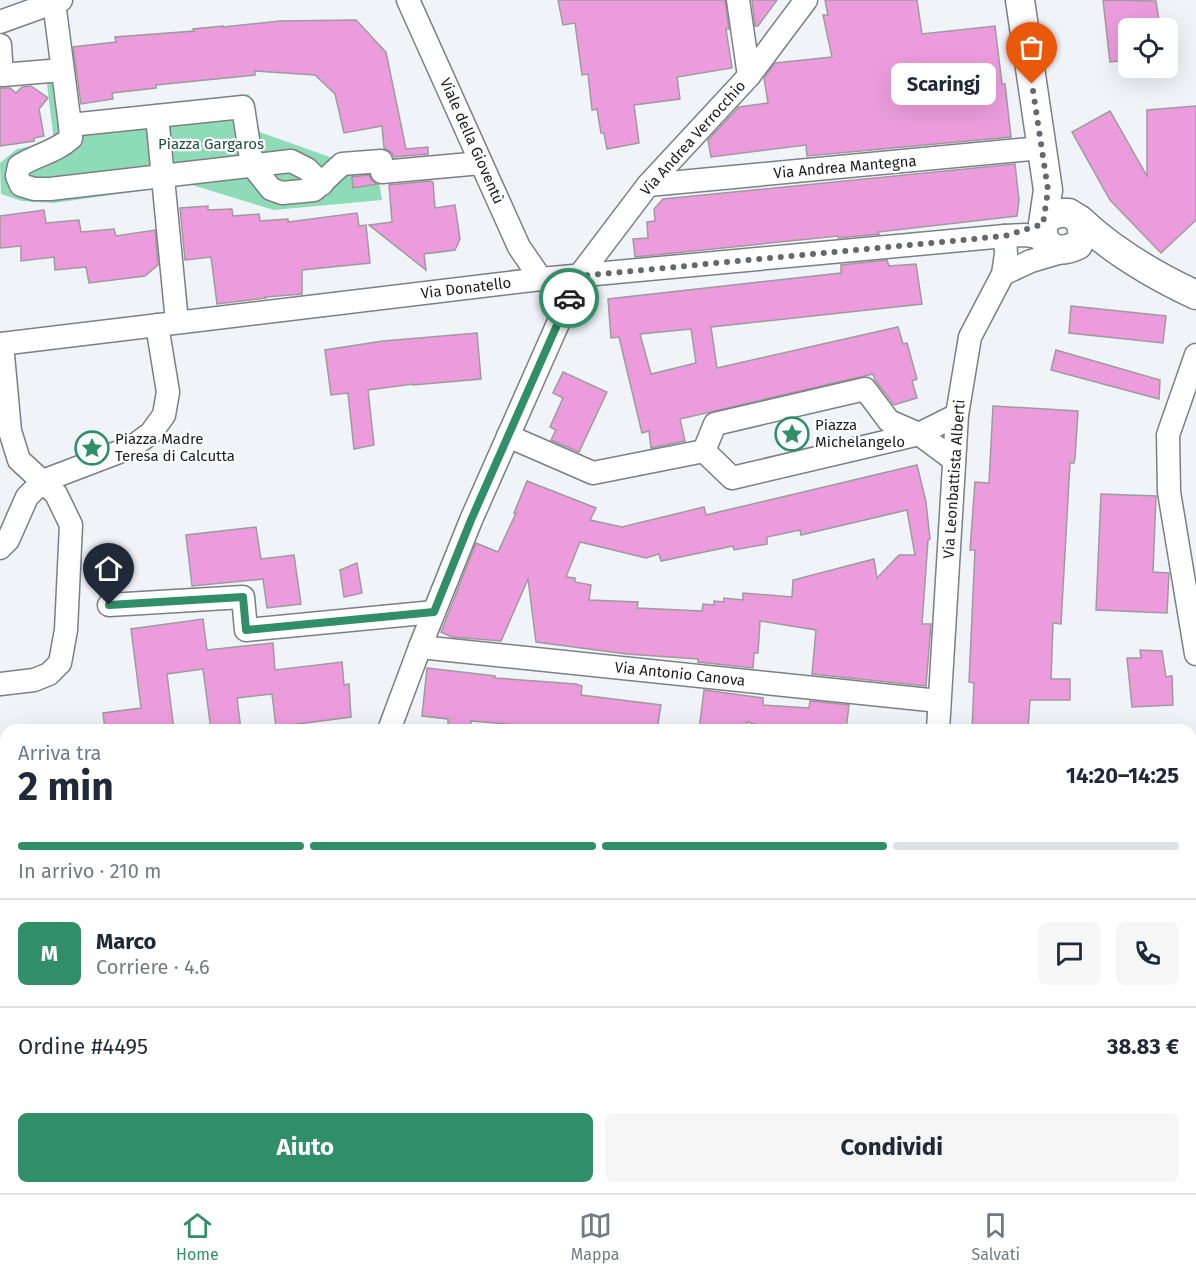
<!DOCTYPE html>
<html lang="it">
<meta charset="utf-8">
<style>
body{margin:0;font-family:"Fira Sans",sans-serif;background:#f6f6f7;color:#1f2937;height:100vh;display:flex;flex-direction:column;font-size:22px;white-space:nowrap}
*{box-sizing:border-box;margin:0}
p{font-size:20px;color:#747a83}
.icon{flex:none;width:33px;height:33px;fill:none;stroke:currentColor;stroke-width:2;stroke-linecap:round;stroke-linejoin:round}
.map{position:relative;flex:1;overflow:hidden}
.panel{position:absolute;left:0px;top:724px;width:1197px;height:470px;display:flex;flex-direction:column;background:#fff;border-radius:18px 18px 0 0;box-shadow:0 6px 24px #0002}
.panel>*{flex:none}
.controls{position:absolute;left:1118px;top:18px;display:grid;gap:12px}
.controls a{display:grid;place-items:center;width:60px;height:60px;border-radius:9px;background:#fff;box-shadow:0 6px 24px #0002;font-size:30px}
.pin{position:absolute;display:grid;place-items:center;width:51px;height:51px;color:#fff;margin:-62px -26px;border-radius:50% 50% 50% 0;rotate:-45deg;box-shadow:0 0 6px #0007}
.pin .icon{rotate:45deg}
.courier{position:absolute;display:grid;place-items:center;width:60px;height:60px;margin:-30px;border:4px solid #308f68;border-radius:50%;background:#fff;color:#222;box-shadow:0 2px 8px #0007}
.bubble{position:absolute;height:42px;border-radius:9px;background:#fff;box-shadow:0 6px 24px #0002;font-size:20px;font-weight:700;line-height:42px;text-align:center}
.overview em{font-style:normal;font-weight:700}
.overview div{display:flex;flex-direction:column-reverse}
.overview{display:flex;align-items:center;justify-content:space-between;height:102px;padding:0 18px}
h1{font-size:39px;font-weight:700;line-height:45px}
.bar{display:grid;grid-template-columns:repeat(4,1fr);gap:9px 6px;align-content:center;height:72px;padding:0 18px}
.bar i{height:8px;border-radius:4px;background:#e0e1e3}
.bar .current{background:#308f68}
.bar p{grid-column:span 4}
.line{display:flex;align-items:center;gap:15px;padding:0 18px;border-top:2px solid #e0e1e3}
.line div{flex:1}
.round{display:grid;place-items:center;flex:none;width:63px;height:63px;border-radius:9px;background:#f6f6f7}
.cta{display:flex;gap:12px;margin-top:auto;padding:12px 18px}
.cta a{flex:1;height:69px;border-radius:9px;background:#308f68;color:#fff;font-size:24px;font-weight:700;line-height:69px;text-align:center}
.cta a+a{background:#f6f6f7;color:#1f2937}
.dock{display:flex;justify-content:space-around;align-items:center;height:84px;border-top:2px solid #e0e1e3;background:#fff;font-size:16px;color:#747a83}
.dock a{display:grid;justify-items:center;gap:3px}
.dock .current{color:#308f68}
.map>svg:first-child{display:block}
</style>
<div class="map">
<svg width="1196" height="1193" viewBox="0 0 1196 1193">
<rect width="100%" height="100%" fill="#f0f3f7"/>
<path fill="#8edbb8" d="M66 74 73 114 249 94 254 130 338 160 375 155 382 200 274 210 189 184 54 203 22 201 1 194 0 163 17 149 54 141 46 76Z"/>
<g fill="#ec9cdd" stroke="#9e9a9d" stroke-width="1.5" fill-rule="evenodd">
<path d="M558 0H725L729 29H726L732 68 677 77 680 99 634 105 639 143 607 149 604 133H601L597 109 592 110 588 74 582 75 575 23 563 25Z"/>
<path d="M752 0H777L758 26H755Z"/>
<path d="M825 0H917L922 34 995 26 1002 84H1005L1011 137 807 156 806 145 711 157 708 140 739 107 768 103 764 78 775 63 832 57 823 15H828Z"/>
<path d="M1103 0 1156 1 1160 28H1128V60L1110 62Z"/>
<path d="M356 20 386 52 406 149 428 147V154L394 157 392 153 384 148 382 126 344 133 335 94 315 75 255 71V75L156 85V88L112 93 113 99 81 104 73 47 116 42 115 37 194 31 193 29 223 26V27L280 21Z"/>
<path d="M31 86 48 98 39 109 44 136 34 138V141L0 146V88H10L16 93 22 87Z"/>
<path d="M1196 106V220L1161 253 1110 200 1072 132 1110 111 1147 176V110Z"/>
<path d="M1015 164 1019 200 1017 216 878 232 879 234 838 238V236L635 257 633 239 648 238 647 222 655 221 654 209 663 199Z"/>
<path d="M369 175 371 180 377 184 353 188 352 177Z"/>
<path d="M430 181 433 182 435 208 455 205 460 239 455 250 424 254 426 270 369 225 392 222 389 185Z"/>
<path d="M208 206V210L232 209 233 216 259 214 260 221 288 219V222L357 213 359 226 366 225 370 263 302 270V294L265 297 266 298 217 304 211 257 185 260 180 208Z"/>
<path d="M44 210 46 223 79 220 81 232 114 229 116 236 155 230 158 265 145 276 89 283 86 267 55 270 54 257 21 261V246L0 248V216Z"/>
<path d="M887 260 889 266 916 264 922 304 711 327 717 368 898 327 903 344 907 343 917 379 912 381 917 398 894 405 875 380 873 374 680 419 685 441 651 448 649 431 642 433 619 337 611 338 608 299 841 273V265ZM691 329 696 363 651 374 640 334Z"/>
<path d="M1071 306 1166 316 1163 343 1069 333Z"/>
<path d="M477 333 481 379 413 385V384L368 390 374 445 354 449 348 393 331 395 325 350 383 341Z"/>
<path d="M1056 350 1160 380 1159 399 1051 370Z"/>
<path d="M563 372 607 392 579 452 551 440 556 430 550 427 563 398 553 393Z"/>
<path d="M993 406 1078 411 1075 458 1074 463H1070L1061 624 1053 623 1051 679H1070V700H1030L1028 730H972L974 683 969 682 975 550H970L975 482 989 483Z"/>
<path d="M917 465 926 502 930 539 928 540 922 624H931L926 686 812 674 816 630 760 621 758 653H754L753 668 698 662V659L627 654 536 642 528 579 501 641 452 637 441 632 476 543 498 552 516 513H514L527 481 596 508 590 520 622 527 704 507 706 515ZM907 510 915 555H899L877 578 874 559 793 580 792 597 743 593V600L724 598V602L714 601V605L703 604 702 611 637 608 638 602 589 600 591 585 575 582V578L566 577 580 542 646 558 659 554 661 561 733 546 734 550 767 544V537L800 530 801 535Z"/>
<path d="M1101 494 1156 496 1153 572 1169 573 1167 613 1096 610Z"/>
<path d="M256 527 261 559 294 555 301 604 267 608 263 579 192 586 186 535Z"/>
<path d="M357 563 362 593 344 597 340 570Z"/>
<path d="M203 619 207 650 273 643 275 670 342 662 344 685 349 684 351 717 276 727 272 694 237 698 241 730H211L203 669 167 674 174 730H105L103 713 141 708 131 629Z"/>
<path d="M1140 650 1162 651 1166 677 1172 676 1173 705 1132 707 1127 658H1141Z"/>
<path d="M427 668 495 676V678L576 684 582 686 581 695 661 705 657 730H518V725L471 721V728L448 726V719L422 716Z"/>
<path d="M704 690 763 698V705L809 708 810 701 849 705 846 730H776L747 722 746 730H699Z"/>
</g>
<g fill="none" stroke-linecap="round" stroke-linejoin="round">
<defs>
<g id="minor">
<path d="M408 0 519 247 541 279"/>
<path d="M738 0 749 76"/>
<path d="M54 2 70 125 243 107 252 165 271 189 282 193 314 190 342 164 381 161 382 172 481 163"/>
<path d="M0 22 61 0"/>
<path d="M0 45 2 75 62 70"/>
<path d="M157 116 177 322"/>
<path d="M70 125 71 138C56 152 36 155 19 166L17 176 21 185 34 189H50L291 161 307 169 322 184"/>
<path d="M648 185 1041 148"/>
<path d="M1003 274 1031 261 1065 251"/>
<path d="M0 344 541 279 1005 236 1025 235 1043 238"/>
<path d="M1196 355 1168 435 1169 492 1196 654"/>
<path d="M508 436 593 473 704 451"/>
<path d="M704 451 715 424 865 389 889 421 919 434 954 460"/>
<path d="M704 451 732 478 919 434 957 415"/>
<path d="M0 548 8 540 27 497 43 481 132 447 151 433 164 415 168 392 157 325"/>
<path d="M109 605 243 597 246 630 434 612"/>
<path d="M420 647 939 701"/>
<path d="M0 684 34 680 49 674 60 663 66 630 71 525 56 494 19 460 10 431 2 344"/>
<path d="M389 730 420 647 471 520 579 276 648 185 749 76 806 0"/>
<path d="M938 730 957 415 970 337 1003 274 1006 254 1005 236"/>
<path d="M0 766 6 768"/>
<path d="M1191 849 1196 848"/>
<path d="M0 950 6 952"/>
<path d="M1191 1025H1196"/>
<path d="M1095 1188V1193"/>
<path d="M217 1193 219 1188"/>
<path d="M571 1193V1188"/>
<path d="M921 1193V1188"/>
</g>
<g id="major">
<path d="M1020 0 1048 190 1043 224"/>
<path d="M1058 213H1069L1080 220 1083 234 1078 245C1063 252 1053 252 1043 238V224L1049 217Z"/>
<path d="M1080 220C1114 252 1153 275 1196 295"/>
</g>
</defs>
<use href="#minor" stroke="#7c7f83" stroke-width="25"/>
<use href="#major" stroke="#7c7f83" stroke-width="31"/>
<use href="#minor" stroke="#fff" stroke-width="22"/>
<use href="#major" stroke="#fff" stroke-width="28"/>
</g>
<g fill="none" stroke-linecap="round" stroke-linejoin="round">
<path stroke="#66686b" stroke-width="6" stroke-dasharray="0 10.8" d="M569 298 579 276 1005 236 1043 224 1048 190 1032 84"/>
<path stroke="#308f68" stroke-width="8" d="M109 605 243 597 246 630 434 612 471 520 569 298"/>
</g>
<defs>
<symbol id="sight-ring" viewBox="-11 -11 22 22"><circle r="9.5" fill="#fff" stroke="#308f68" stroke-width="1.5"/><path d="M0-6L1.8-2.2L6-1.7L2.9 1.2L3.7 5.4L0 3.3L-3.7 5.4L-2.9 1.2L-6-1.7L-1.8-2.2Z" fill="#308f68"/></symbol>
</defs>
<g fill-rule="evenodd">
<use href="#sight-ring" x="773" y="415" width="38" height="38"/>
<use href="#sight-ring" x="73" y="429" width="38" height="38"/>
</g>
<g text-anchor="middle" stroke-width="4.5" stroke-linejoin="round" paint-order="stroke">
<g font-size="15" fill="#1c1d1f" stroke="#fff">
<text transform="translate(693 138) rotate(-48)" y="5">Via Andrea Verrocchio</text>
<text transform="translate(472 141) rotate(66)" y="5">Viale della Gioventù</text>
<text transform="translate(845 167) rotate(-5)" y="5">Via Andrea Mantegna</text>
<text transform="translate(466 288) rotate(-7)" y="5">Via Donatello</text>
<text transform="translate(954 479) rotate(-86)" y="5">Via Leonbattista Alberti</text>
<text transform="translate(680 674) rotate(6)" y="5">Via Antonio Canova</text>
</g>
<g font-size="15" fill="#1e4e3b" stroke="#fff">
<text x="211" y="149">Piazza Gargaros</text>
</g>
<g font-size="15" fill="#1c1d1f" stroke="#fff" text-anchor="start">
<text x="815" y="430">Piazza<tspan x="815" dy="17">Michelangelo</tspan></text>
<text x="115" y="444">Piazza Madre<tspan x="115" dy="17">Teresa di Calcutta</tspan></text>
</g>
</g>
</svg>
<div class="controls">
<a><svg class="icon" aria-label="locate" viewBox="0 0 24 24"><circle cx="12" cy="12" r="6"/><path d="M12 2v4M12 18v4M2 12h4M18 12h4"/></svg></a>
</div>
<div class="pin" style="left:1032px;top:84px;background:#ea580c"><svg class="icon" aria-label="bag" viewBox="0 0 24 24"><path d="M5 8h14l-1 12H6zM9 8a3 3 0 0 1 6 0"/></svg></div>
<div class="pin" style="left:109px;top:605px;background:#1f2937"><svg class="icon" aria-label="home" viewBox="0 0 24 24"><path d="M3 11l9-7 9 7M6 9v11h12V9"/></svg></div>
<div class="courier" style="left:569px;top:298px"><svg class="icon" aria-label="car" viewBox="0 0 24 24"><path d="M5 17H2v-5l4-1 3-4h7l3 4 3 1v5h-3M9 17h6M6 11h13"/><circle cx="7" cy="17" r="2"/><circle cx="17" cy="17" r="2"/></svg></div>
<div class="bubble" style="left:891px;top:63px;width:105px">Scaringj</div>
<section class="panel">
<div class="overview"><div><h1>2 min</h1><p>Arriva tra</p></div><em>14:20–14:25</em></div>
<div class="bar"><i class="current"></i><i class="current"></i><i class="current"></i><i></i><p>In arrivo · 210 m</p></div>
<div class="line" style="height:108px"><b class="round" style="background:#308f68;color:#fff">M</b><div><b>Marco</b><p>Corriere · 4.6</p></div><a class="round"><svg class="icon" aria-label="chat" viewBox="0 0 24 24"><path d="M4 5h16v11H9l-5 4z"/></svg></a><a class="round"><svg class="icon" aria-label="phone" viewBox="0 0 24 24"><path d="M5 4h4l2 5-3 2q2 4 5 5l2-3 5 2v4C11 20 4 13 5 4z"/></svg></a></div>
<div class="line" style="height:78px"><div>Ordine #4495</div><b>38.83 €</b></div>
<div class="cta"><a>Aiuto</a><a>Condividi</a></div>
</section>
</div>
<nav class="dock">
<a class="current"><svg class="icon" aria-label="home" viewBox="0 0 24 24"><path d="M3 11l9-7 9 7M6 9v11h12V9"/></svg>Home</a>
<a><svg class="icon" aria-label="map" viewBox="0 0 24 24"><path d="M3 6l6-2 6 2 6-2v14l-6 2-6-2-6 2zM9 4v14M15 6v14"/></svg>Mappa</a>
<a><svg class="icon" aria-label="saved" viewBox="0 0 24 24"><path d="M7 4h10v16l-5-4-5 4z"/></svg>Salvati</a>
</nav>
